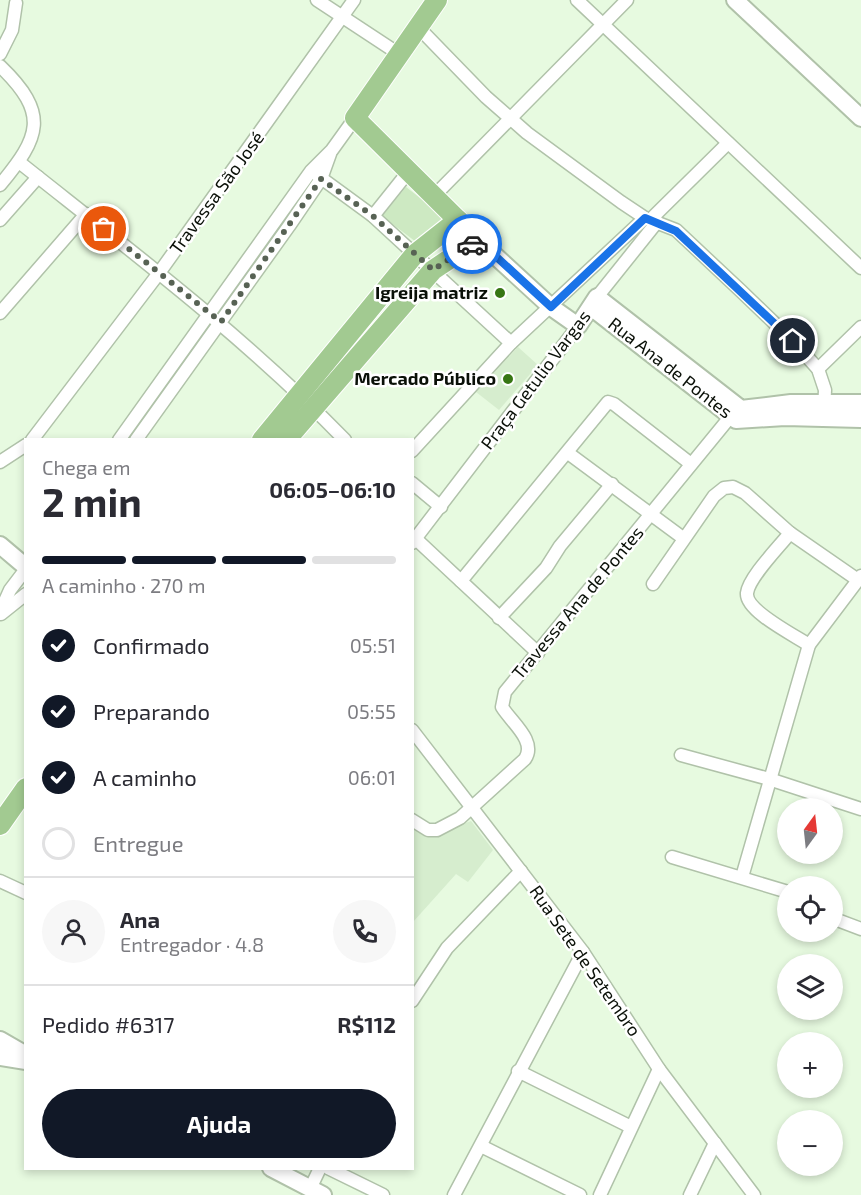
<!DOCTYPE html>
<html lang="pt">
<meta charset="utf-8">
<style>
body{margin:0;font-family:"Exo 2",sans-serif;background:#f7f7f7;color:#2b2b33;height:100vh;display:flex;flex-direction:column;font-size:22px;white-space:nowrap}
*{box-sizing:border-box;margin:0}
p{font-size:20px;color:#7c7c81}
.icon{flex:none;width:33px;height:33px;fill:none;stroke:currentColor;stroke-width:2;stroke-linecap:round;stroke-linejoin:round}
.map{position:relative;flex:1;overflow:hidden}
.side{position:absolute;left:24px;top:438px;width:390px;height:732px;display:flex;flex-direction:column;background:#fff;border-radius:0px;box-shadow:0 3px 9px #0003}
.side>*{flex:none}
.needle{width:39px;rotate:15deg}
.controls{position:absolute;left:777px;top:798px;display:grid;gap:12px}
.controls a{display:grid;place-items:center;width:66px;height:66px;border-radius:50%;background:#fff;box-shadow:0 3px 9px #0003;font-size:30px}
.pin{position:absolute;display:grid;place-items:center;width:51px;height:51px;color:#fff;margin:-26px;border:3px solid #fff;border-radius:50%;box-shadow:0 2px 6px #0007}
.courier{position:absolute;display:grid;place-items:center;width:60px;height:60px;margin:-30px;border:4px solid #1a73e8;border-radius:50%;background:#fff;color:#222;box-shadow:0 2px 8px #0007}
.summary em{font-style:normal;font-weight:700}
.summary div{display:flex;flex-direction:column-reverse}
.summary{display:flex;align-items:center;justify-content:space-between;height:102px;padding:0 18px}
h1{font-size:39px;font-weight:700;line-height:45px}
.bar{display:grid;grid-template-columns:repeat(4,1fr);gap:9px 6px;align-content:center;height:72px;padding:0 18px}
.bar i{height:8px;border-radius:4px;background:#e1e1e2}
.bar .current{background:#111827}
.bar p{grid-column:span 4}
.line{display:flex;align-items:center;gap:15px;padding:0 18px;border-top:2px solid #e1e1e2}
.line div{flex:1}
.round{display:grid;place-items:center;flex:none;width:63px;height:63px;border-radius:32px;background:#f7f7f7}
ol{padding:0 18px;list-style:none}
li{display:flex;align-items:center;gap:18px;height:66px}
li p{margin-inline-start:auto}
li .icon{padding:6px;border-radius:50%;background:#111827;color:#fff;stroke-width:4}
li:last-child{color:#7c7c81}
li i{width:33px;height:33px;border:3px solid #e1e1e2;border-radius:50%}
.primary-button{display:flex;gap:12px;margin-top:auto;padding:12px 18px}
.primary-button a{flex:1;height:69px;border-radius:36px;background:#111827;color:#fff;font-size:24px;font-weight:700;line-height:69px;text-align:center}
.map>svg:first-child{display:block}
</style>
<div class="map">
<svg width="861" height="1195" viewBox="0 0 861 1195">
<rect width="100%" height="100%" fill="#e7fae0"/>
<g fill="#d6edce">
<path d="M518 347 538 365 499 410 476 392Z"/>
<path d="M471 821 493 850 468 882 456 874 413 922V829L426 837Z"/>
</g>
<path fill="#cde9c2" d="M406 187 447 219 424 248 382 216Z"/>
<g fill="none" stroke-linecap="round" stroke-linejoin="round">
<defs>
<g id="street">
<path d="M317 0 399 54"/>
<path d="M577 0 861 268"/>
<path d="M418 27 486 97 527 133 621 202 645 218 676 230 741 291 793 341 818 369 825 390 824 410"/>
<path d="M0 54 12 30 16 3"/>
<path d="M0 66C50 114 40 137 0 185"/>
<path d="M19 162C131 251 245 337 345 440"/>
<path d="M317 175 373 216 511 343"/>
<path d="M434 196 627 0"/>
<path d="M373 216 409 171"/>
<path d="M0 220 38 177"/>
<path d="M650 220 728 143"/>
<path d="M597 297 657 222"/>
<path d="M0 313 86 214"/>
<path d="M818 369 861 327"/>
<path d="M32 440 159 273 354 0"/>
<path d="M119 440 311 171 332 150 355 118"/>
<path d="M136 440 289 226 321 179 330 154"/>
<path d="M412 451 511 343 645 218"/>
<path d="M568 453 683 538"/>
<path d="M0 462 26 445"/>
<path d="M412 483 441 507"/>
<path d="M790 533C779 547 749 577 747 593 745 611 796 636 809 645"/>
<path d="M417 540 538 653"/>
<path d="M412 543 578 326"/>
<path d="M461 581 608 402 614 404 691 464"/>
<path d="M653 584 714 496 724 488 733 487 745 493 790 533 858 580"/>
<path d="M0 612 10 590 26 569"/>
<path d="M1 614 26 594"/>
<path d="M499 618 546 568 560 546 612 484"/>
<path d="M412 730 583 952 659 1069 754 1195"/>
<path d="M681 755 769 779 861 809"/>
<path d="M412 820 428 830H437L460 818 525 759C537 741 511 722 502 707L505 692 735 411"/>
<path d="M672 857 788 892"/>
<path d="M742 877 809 645 861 576"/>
<path d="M0 881 26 893"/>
<path d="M832 918 861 929"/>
<path d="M412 1001 447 948 521 871"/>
<path d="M518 1071 631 1127"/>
<path d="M481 1146 580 1195"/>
<path d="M328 1168 383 1195"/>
<path d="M310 1189 320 1168"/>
<path d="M454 1195 583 952"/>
<path d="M600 1195 659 1069"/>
<path d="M690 1195 715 1143"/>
</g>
<g id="secondary">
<path d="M735 0 861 118"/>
<path d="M478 240 551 307 578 326 597 297 741 409 791 403H861"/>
<path d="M591 307 736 420 785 417 861 419"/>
<path d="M0 545 26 567"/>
<path d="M0 1040 26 1055"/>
<path d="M0 1057 26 1061"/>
<path d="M271 1168 323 1195"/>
</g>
<g id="primary">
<path d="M262 440 415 254 458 220"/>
<path d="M286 440 433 270 478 240 355 118 437 0"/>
<path d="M0 825 26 788"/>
</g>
</defs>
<use href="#street" stroke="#b0c2a9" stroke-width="15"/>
<use href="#secondary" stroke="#b0c2a9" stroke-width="20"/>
<use href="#primary" stroke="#fff" stroke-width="22"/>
<use href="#street" stroke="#fff" stroke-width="12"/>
<use href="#secondary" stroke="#fff" stroke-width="16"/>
<use href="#primary" stroke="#a2ca91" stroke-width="20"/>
</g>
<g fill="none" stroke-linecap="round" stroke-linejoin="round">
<path stroke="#576254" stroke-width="6" stroke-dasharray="0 10.8" d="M104 229 221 322 321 179 373 216 433 270 472 244"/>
<path stroke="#1a73e8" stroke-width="8" d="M472 244 478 240 551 307 645 218 676 231 793 341"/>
</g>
<g fill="#377613" stroke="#fff" stroke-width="2">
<circle cx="500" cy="293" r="6"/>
<circle cx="508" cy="379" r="6"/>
</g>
<g text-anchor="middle" stroke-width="5" stroke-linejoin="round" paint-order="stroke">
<g font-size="18" fill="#0a1008" stroke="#fff">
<text transform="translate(217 193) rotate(-54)" y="6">Travessa São José</text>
<text transform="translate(670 368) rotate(38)" y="6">Rua Ana de Pontes</text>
<text transform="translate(536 380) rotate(-53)" y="6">Praça Getulio Vargas</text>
<text transform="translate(578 603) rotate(-50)" y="6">Travessa Ana de Pontes</text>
<text transform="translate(585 961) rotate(55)" y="6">Rua Sete de Setembro</text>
</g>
<g font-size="18" font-weight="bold" fill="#0a1008" stroke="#fff" text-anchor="end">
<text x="488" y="299">Igreija matriz</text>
<text x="496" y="385">Mercado Público</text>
</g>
</g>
</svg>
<div class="controls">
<a><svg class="needle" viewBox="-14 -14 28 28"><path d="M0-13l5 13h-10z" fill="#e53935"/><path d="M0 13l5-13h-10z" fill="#7c7c81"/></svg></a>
<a><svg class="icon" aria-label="locate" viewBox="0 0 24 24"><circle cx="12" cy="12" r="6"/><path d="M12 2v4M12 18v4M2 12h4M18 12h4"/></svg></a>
<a><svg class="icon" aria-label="layers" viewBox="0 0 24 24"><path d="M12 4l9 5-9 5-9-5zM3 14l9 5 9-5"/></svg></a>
<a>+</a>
<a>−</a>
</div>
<div class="pin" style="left:104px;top:229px;background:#ea580c"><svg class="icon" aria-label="bag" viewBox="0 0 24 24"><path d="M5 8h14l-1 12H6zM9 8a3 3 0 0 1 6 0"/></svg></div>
<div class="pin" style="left:793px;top:341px;background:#1f2937"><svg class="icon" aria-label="home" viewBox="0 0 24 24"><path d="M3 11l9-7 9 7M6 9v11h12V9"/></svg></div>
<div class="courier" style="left:472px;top:244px"><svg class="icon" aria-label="car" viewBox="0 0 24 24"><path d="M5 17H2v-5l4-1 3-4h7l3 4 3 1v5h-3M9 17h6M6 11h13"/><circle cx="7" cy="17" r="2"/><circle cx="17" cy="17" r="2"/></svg></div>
<section class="side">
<div class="summary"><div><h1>2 min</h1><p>Chega em</p></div><em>06:05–06:10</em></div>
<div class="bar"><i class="current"></i><i class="current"></i><i class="current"></i><i></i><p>A caminho · 270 m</p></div>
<ol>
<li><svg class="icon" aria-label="check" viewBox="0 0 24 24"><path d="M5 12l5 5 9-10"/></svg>Confirmado<p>05:51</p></li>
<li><svg class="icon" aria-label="check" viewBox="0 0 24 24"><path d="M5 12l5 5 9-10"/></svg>Preparando<p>05:55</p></li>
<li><svg class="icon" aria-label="check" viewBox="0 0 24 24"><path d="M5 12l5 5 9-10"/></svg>A caminho<p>06:01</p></li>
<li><i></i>Entregue</li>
</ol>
<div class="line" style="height:108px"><a class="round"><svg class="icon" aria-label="person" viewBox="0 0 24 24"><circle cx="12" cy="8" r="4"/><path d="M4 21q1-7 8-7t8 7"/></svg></a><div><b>Ana</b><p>Entregador · 4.8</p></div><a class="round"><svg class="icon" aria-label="phone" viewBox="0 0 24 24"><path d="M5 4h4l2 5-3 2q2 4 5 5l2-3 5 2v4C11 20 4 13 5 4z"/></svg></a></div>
<div class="line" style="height:78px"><div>Pedido #6317</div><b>R$112</b></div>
<div class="primary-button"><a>Ajuda</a></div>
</section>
</div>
